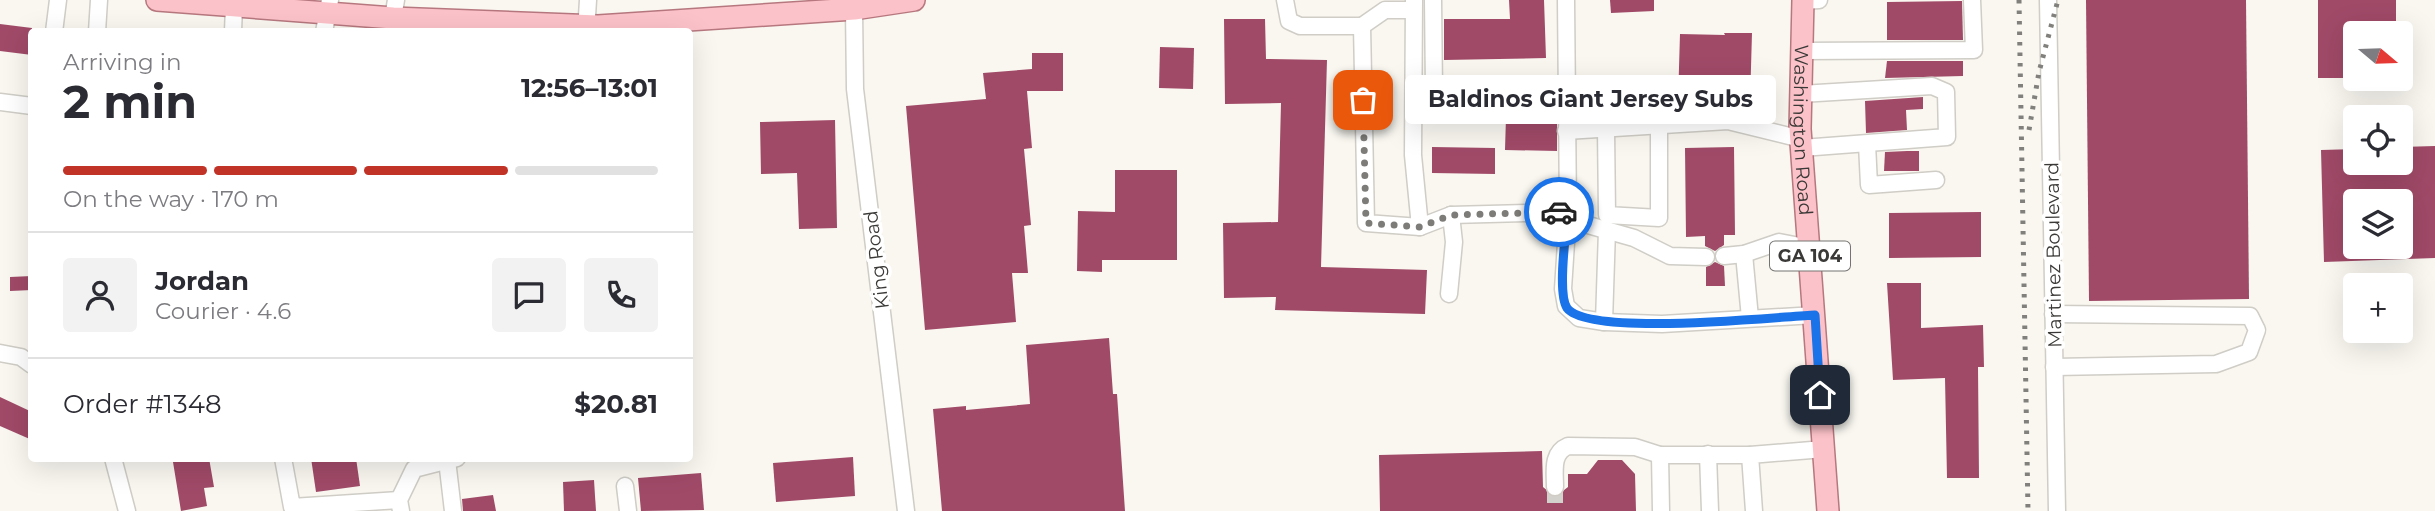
<!DOCTYPE html>
<meta charset="utf-8">
<style>
body{margin:0;font-family:Montserrat,sans-serif;background:#f2f2f3;color:#2b2b33;height:100vh;display:flex;flex-direction:column;font-size:26px;white-space:nowrap}
*{box-sizing:border-box;margin:0}
p{font-size:23px;color:#7c7c81}
.icon{flex:none;width:38px;height:38px;fill:none;stroke:currentColor;stroke-width:2;stroke-linecap:round;stroke-linejoin:round}
.map{position:relative;flex:1;overflow:hidden}
.details{position:absolute;left:28px;top:28px;width:665px;height:434px;display:flex;flex-direction:column;background:#fff;border-radius:7px;box-shadow:0 7px 28px #0002}
.details>*{flex:none}
.needle{width:46px;rotate:109deg}
.fabs{position:absolute;left:2343px;top:21px;display:grid;gap:14px}
.fabs a{display:grid;place-items:center;width:70px;height:70px;border-radius:7px;background:#fff;box-shadow:0 7px 28px #0002;font-size:35px}
.pin{position:absolute;display:grid;place-items:center;width:60px;height:60px;color:#fff;margin:-30px;border-radius:14px;box-shadow:0 4px 10px #0006}
.courier{position:absolute;display:grid;place-items:center;width:70px;height:70px;margin:-35px;border:5px solid #1a73e8;border-radius:50%;background:#fff;color:#222;box-shadow:0 2px 9px #0007}
.bubble{position:absolute;height:49px;border-radius:7px;background:#fff;box-shadow:0 7px 28px #0002;font-size:23px;font-weight:700;line-height:49px;text-align:center}
.overview em{font-style:normal;font-weight:700}
.overview div{display:flex;flex-direction:column-reverse}
.overview{display:flex;align-items:center;justify-content:space-between;height:119px;padding:0 35px}
h1{font-size:46px;font-weight:700;line-height:52px}
.bar{display:grid;grid-template-columns:repeat(4,1fr);gap:10px 7px;align-content:center;height:84px;padding:0 35px}
.bar i{height:9px;border-radius:5px;background:#e1e1e2}
.bar .on{background:#c13327}
.bar p{grid-column:span 4}
.line{display:flex;align-items:center;gap:18px;padding:0 35px;border-top:2px solid #e1e1e2}
.line div{flex:1}
.round{display:grid;place-items:center;flex:none;width:74px;height:74px;border-radius:7px;background:#f2f2f3}
.map>svg:first-child{display:block}
</style>
<div class="map">
<svg width="2435" height="511" viewBox="0 0 2435 511">
<rect width="100%" height="100%" fill="#f9f7f0"/>
<g fill="#a04a68" fill-rule="evenodd">
<path d="M1509 0H1544L1546 58 1444 60V19H1510Z"/>
<path d="M1610 0H1654V11L1611 13Z"/>
<path d="M2086 0H2246L2249 299 2089 301Z"/>
<path d="M2318 0H2396V33H2356V78H2318Z"/>
<path d="M1962 1 1963 40H1887V2Z"/>
<path d="M1224 19H1265L1266 59 1327 60 1321 267 1427 270 1425 314 1275 310 1276 297 1224 298 1223 223 1278 222 1281 103 1225 104Z"/>
<path d="M0 24 32 28V55L0 51Z"/>
<path d="M1724 33H1752L1750 102 1678 101 1680 34 1725 35Z"/>
<path d="M1160 47 1194 48 1193 89 1159 88Z"/>
<path d="M1032 53H1063V91H1027L1032 148 1024 149 1031 225 1024 226 1028 273H1012L1016 322 925 330 906 106 986 99 983 73 1032 69Z"/>
<path d="M1963 61V76L1885 78 1887 61Z"/>
<path d="M1923 97V109L1906 110 1907 130 1866 133 1865 101Z"/>
<path d="M1506 117 1557 118V151L1505 150Z"/>
<path d="M835 120 837 228 799 229 797 173 761 174 760 122Z"/>
<path d="M2435 146V258L2324 262 2321 150 2356 149V163H2401V147ZM2356 201H2401V247H2356Z"/>
<path d="M1432 147 1495 148V174L1432 173Z"/>
<path d="M1734 147 1735 235H1724V245L1715 251 1705 246V236L1686 237 1685 148Z"/>
<path d="M1907 151H1919V171H1884L1885 152Z"/>
<path d="M1115 170H1177V260H1102V272L1077 271 1078 211 1115 212Z"/>
<path d="M1981 212V257L1889 258V213Z"/>
<path d="M1715 262 1724 266 1725 286H1706V267Z"/>
<path d="M32 276V290L10 291V277Z"/>
<path d="M1887 283H1921V328L1983 325 1984 367H1978L1979 478H1947L1945 378 1893 380Z"/>
<path d="M1109 338 1113 394H1117L1125 511H942L933 409 966 406V410L1030 404 1026 345Z"/>
<path d="M0 397 32 412V440L0 426Z"/>
<path d="M1542 451 1543 487 1555 497 1568 487V474H1587L1598 460H1622L1635 474 1636 511H1380L1379 455Z"/>
<path d="M853 457 855 496 776 502 773 463Z"/>
<path d="M190 458H209L214 487 204 488 207 506 181 511 173 462Z"/>
<path d="M311 458H356L360 486 316 492Z"/>
<path d="M701 473 704 510 641 511 638 478Z"/>
<path d="M594 480 596 511H564L563 482Z"/>
<path d="M493 495 496 511H463L462 499Z"/>
</g>
<g fill="none" stroke-linecap="round" stroke-linejoin="round">
<path stroke="#d3d1cb" stroke-width="16" stroke-dasharray="16 8" stroke-linecap="butt" d="M1555 487V511"/>
<defs>
<g id="minor">
<path d="M1285 0 1289 21 1300 26H1362"/>
<path d="M1433 0 1434 91 1566 90"/>
<path d="M1566 0 1568 212 1563 289 1566 306 1579 318 1604 322 1662 324 1815 315"/>
<path d="M2048 0 2057 511"/>
<path d="M1803 1 1819 0"/>
<path d="M854 9 855 89 906 511"/>
<path d="M1413 10H1385L1362 26 1366 223 1420 227 1413 155 1414 0"/>
<path d="M393 18 396 0"/>
<path d="M54 32 58 0"/>
<path d="M97 32 99 0"/>
<path d="M233 32 234 6"/>
<path d="M324 32 330 0"/>
<path d="M586 32 588 0"/>
<path d="M1802 51 1974 50 1972 0"/>
<path d="M1801 94 1932 86 1946 92 1947 137 1802 148"/>
<path d="M0 102 32 106"/>
<path d="M1606 129 1607 215 1659 218V126"/>
<path d="M1566 131 1728 121 1801 139"/>
<path d="M1867 144 1869 185 1936 180"/>
<path d="M1567 219 1634 238 1670 256 1706 257"/>
<path d="M1420 227 1451 215 1568 212"/>
<path d="M1744 254 1750 318"/>
<path d="M1724 256 1744 254 1779 242 1810 248"/>
<path d="M1449 294 1454 242 1451 215"/>
<path d="M2053 314 2250 316 2257 330 2249 352 2216 364 2054 367"/>
<path d="M1604 322 1607 230"/>
<path d="M0 353 21 357 32 365"/>
<path d="M1708 454 1710 511"/>
<path d="M113 458 127 511"/>
<path d="M283 458 292 507 399 500"/>
<path d="M447 460 453 511"/>
<path d="M625 486 628 511"/>
<path d="M1555 487C1555 472 1551 453 1568 446L1635 447 1660 455"/>
<path d="M401 511 399 500 414 469 457 458"/>
<path d="M1661 511 1660 455H1750"/>
<path d="M1754 511 1750 455 1824 449"/>
</g>
<g id="major">
<path d="M157 0 393 18 598 26 854 9 914 0"/>
<path id="s1" d="M1803 0 1800 129 1828 511"/>
</g>
</defs>
<use href="#minor" stroke="#cfcdc6" stroke-width="19"/>
<use href="#major" stroke="#b7777e" stroke-width="24"/>
<use href="#minor" stroke="#fff" stroke-width="16"/>
<use href="#major" stroke="#fcc2c9" stroke-width="21"/>
<g stroke="#81807c" stroke-width="5" stroke-dasharray="3.5 7" stroke-linecap="butt">
<path d="M2019 0 2028 511"/>
<path d="M2029 130 2039 72 2058 0"/>
</g>
</g>
<g fill="none" stroke-linecap="round" stroke-linejoin="round">
<path stroke="#7d7c78" stroke-width="7" stroke-dasharray="0 12.6" d="M1363 100 1366 223 1420 227 1451 215 1559 212"/>
<path stroke="#1a73e8" stroke-width="9" d="M1559 212H1568C1566 231 1557 293 1567 308 1589 337 1774 317 1815 315L1820 395"/>
</g>
<g text-anchor="middle" stroke-width="7" stroke-linejoin="round" paint-order="stroke">
<rect fill="#fff" stroke="#757473" stroke-width="2" x="1770" y="241.5" width="80" height="29" rx="5"/>
<g font-size="18" font-weight="bold" fill="#3a3937">
<text x="1810" y="262">GA 104</text>
</g>
<g font-size="19" fill="#3a3937" stroke="#fff">
<text dy="7" stroke="none"><textPath href="#s1" startOffset="130">Washington Road</textPath></text>
<text transform="translate(2053 255) rotate(-91)" y="7">Martinez Boulevard</text>
<text transform="translate(876 260) rotate(-97)" y="7">King Road</text>
</g>
</g>
</svg>
<div class="fabs">
<a><svg class="needle" viewBox="-14 -14 28 28"><path d="M0-13l5 13h-10z" fill="#e53935"/><path d="M0 13l5-13h-10z" fill="#7c7c81"/></svg></a>
<a><svg class="icon" aria-label="locate" viewBox="0 0 24 24"><circle cx="12" cy="12" r="6"/><path d="M12 2v4M12 18v4M2 12h4M18 12h4"/></svg></a>
<a><svg class="icon" aria-label="layers" viewBox="0 0 24 24"><path d="M12 4l9 5-9 5-9-5zM3 14l9 5 9-5"/></svg></a>
<a>+</a>
</div>
<div class="pin" style="left:1363px;top:100px;background:#ea580c"><svg class="icon" aria-label="bag" viewBox="0 0 24 24"><path d="M5 8h14l-1 12H6zM9 8a3 3 0 0 1 6 0"/></svg></div>
<div class="pin" style="left:1820px;top:395px;background:#1f2937"><svg class="icon" aria-label="home" viewBox="0 0 24 24"><path d="M3 11l9-7 9 7M6 9v11h12V9"/></svg></div>
<div class="courier" style="left:1559px;top:212px"><svg class="icon" aria-label="car" viewBox="0 0 24 24"><path d="M5 17H2v-5l4-1 3-4h7l3 4 3 1v5h-3M9 17h6M6 11h13"/><circle cx="7" cy="17" r="2"/><circle cx="17" cy="17" r="2"/></svg></div>
<div class="bubble" style="left:1405px;top:75px;width:371px">Baldinos Giant Jersey Subs</div>
<section class="details">
<div class="overview"><div><h1>2 min</h1><p>Arriving in</p></div><em>12:56–13:01</em></div>
<div class="bar"><i class="on"></i><i class="on"></i><i class="on"></i><i></i><p>On the way · 170 m</p></div>
<div class="line" style="height:126px"><a class="round"><svg class="icon" aria-label="person" viewBox="0 0 24 24"><circle cx="12" cy="8" r="4"/><path d="M4 21q1-7 8-7t8 7"/></svg></a><div><b>Jordan</b><p>Courier · 4.6</p></div><a class="round"><svg class="icon" aria-label="chat" viewBox="0 0 24 24"><path d="M4 5h16v11H9l-5 4z"/></svg></a><a class="round"><svg class="icon" aria-label="phone" viewBox="0 0 24 24"><path d="M5 4h4l2 5-3 2q2 4 5 5l2-3 5 2v4C11 20 4 13 5 4z"/></svg></a></div>
<div class="line" style="height:91px"><div>Order #1348</div><b>$20.81</b></div>
</section>
</div>
